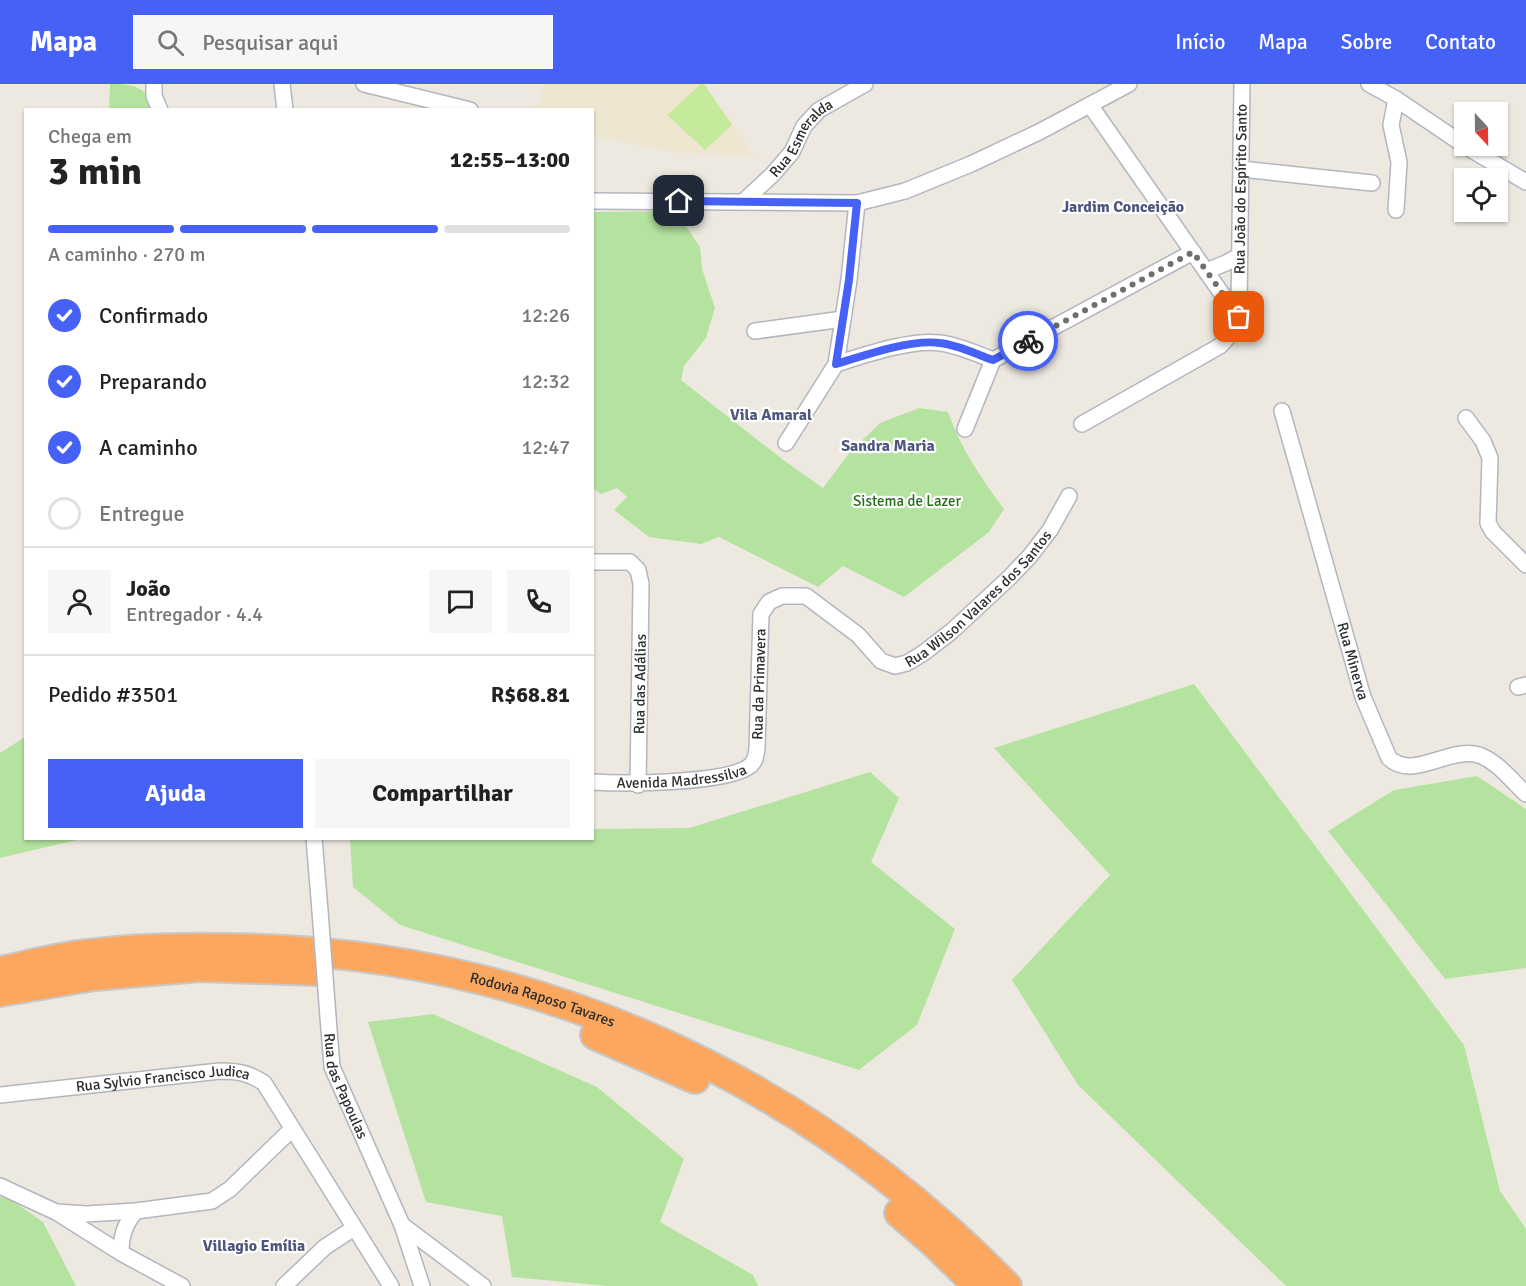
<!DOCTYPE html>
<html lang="pt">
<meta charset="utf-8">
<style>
body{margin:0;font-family:Signika,sans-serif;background:#f6f6f6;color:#222;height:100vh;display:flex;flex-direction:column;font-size:22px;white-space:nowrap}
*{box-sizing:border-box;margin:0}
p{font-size:20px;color:#767676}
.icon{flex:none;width:33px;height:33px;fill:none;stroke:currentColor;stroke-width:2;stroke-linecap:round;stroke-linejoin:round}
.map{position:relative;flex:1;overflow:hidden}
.drawer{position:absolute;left:24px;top:24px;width:570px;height:732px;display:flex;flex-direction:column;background:#fff;border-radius:0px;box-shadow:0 2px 4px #0004}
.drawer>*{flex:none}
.needle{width:39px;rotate:158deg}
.fabs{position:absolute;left:1454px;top:18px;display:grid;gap:12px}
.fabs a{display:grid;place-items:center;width:54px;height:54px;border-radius:0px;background:#fff;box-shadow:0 2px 4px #0004;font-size:30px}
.pin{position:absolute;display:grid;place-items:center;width:51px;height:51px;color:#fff;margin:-26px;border-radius:12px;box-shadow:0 3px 9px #0006}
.courier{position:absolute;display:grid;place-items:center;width:60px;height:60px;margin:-30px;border:4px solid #4561f6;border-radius:50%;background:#fff;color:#222;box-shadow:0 2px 8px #0007}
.overview em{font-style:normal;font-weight:800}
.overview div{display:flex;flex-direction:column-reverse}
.overview{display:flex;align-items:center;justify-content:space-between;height:102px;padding:0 24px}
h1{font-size:39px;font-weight:800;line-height:45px}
.bar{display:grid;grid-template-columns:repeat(4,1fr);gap:9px 6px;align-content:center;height:72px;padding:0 24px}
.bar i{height:8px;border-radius:4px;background:#e0e0e0}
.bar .selected{background:#4561f6}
.bar p{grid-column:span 4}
.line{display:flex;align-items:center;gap:15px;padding:0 24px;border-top:2px solid #e0e0e0}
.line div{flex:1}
.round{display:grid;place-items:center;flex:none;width:63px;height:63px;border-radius:0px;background:#f6f6f6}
ol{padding:0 24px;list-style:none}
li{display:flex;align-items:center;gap:18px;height:66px}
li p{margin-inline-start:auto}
li .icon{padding:6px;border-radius:50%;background:#4561f6;color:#fff;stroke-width:4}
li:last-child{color:#767676}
li i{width:33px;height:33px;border:3px solid #e0e0e0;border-radius:50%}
.button{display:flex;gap:12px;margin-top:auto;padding:12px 24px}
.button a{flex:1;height:69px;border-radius:0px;background:#4561f6;color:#fff;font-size:24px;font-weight:800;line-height:69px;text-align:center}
.button a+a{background:#f6f6f6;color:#222}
header{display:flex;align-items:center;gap:36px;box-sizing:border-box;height:84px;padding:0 30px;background:#4561f6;color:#fff}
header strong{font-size:28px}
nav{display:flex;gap:33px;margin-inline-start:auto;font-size:21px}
.search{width:420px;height:54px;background:#f6f6f6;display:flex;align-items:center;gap:15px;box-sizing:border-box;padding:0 21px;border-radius:0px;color:#767676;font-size:22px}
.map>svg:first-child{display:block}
</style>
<header>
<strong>Mapa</strong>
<div class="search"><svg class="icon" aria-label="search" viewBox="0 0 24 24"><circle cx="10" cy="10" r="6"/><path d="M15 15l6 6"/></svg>Pesquisar aqui</div>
<nav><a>Início</a><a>Mapa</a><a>Sobre</a><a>Contato</a></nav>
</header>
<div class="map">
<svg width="1526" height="1202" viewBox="0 0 1526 1202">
<rect width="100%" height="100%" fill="#eee9e0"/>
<path fill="#efe6d1" d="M544 0H704L755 73 671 68 593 52 592 26H537Z"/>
<g fill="#b4e39f">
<path d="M110 0C133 0 146 2 156 26H109Z"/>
<path d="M676 127 700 163 702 185 715 224 706 254 684 282 681 296 782 375 823 404 850 368 880 339 919 324 948 328C961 365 981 394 1004 425L989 448 904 513 843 482 818 503 719 453 701 460 649 453 614 426 627 413 617 404 601 410 593 404V128Z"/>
<path d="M1194 600 1464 961 1500 1107 1526 1145V1202H1286L1078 1001 1012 896 1110 791 994 664Z"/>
<path d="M25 653 26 754 81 755 0 774V669Z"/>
<path d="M870 688 899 714 871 778 955 845 917 941 859 986 400 841 353 803 350 755 592 754 593 745 689 744Z"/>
<path d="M1477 692 1526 725V884L1445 895 1328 747 1394 706Z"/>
<path d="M433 930 597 1003 684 1075 660 1138 753 1191 758 1202H608L512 1193 502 1132 426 1118 368 938Z"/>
<path d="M0 1113 10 1115 43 1138 76 1202H0Z"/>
</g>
<path fill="#c6ea9b" d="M701 0H704L732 41 705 66 667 31Z"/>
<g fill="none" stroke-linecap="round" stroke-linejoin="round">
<defs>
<g id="street">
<path d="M154 0V12L160 26"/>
<path d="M282 0 285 26"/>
<path d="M364 0 470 26"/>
<path d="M1369 0 1396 15 1464 61"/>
<path d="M1396 15 1391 41 1399 78 1396 126"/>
<path d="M1090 21 1238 233"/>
<path d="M1465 62 1526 98"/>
<path d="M1241 85 1372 99"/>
<path d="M592 117 857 119 905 107 971 80 1039 48 1129 0"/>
<path id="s1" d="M744 117 773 90 792 68 804 42 819 26 865 0"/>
<path d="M1206 187 1226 179 1239 172"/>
<path d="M755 247 843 235"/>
<path d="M836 280 849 196 857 119"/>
<path id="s2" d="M1282 327 1363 613 1389 674C1413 697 1449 662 1479 671 1498 678 1511 696 1526 710"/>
<path d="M1466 334 1483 357 1490 374 1488 439 1493 448 1526 481"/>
<path id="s3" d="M1082 340 1220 262C1232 250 1238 239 1239 222L1242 0"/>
<path d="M965 345 993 276 1193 168"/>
<path d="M786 359 836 280C865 271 911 255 940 259 958 261 977 270 993 276"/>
<path d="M592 478H630L638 486 641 500 638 701"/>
<path d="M1518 603 1526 601"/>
<path id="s4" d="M592 698C622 700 730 700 751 681 756 676 756 671 757 664L761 530 769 518 782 512H806L858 551 881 577 895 582 907 579 922 570 952 547 1010 493 1030 472 1050 446 1069 412"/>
<path d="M314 754 320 827"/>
<path id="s5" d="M328 933 332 983 402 1141 422 1202"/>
<path id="s6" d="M0 1011 220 987C238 987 249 989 264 999L391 1202"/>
<path d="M0 1102 56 1128 121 1169 182 1202"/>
<path d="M56 1128 86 1130 136 1127 212 1117 230 1105 292 1045"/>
<path d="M402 1141 483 1202"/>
<path d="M121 1169C121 1151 125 1140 136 1127"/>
<path d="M284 1202 325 1163 354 1144"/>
</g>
<g id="highway">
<path id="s7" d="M0 887C29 881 58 873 87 870 133 864 179 863 225 864 524 865 799 989 1007 1202"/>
<path d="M0 908 94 892 200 883 317 887"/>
<path d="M595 951 695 995"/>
<path d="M899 1129 936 1161 978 1202"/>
</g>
</defs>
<use href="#street" stroke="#b3b6c0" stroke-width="18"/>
<use href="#highway" stroke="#c8c8c8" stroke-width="32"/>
<use href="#street" stroke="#fff" stroke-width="15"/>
<use href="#highway" stroke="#fba75f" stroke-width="28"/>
<defs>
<path id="street-bridge" d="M320 827 328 933"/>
</defs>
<use href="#street-bridge" stroke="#b3b6c0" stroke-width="18" stroke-linecap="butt"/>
<use href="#street-bridge" stroke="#fff" stroke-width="15"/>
</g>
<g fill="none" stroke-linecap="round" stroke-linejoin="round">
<path stroke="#716f6c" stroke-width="6" stroke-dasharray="0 10.8" d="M1028 257 1193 168 1239 233"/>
<path stroke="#4561f6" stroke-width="8" d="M679 117 857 119 849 196 836 280C865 271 911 255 940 259 958 261 976 270 993 276L1028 257"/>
</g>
<g text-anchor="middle" stroke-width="4.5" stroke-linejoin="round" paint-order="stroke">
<g font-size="15" fill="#2d2d2d" stroke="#fff">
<text dy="5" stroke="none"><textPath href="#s1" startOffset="86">Rua Esmeralda</textPath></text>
<text dy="5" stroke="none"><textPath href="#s3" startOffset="321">Rua João do Espírito Santo</textPath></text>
<text dy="5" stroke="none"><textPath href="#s4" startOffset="590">Rua Wilson Valares dos Santos</textPath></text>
<text dy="5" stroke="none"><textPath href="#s2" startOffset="260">Rua Minerva</textPath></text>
<text transform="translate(640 600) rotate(-89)" y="5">Rua das Adálias</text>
<text dy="5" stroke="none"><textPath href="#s4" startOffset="244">Rua da Primavera</textPath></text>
<text dy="5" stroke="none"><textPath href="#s4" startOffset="90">Avenida Madressilva</textPath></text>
<text dy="5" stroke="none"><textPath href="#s7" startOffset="550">Rodovia Raposo Tavares</textPath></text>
<text dy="5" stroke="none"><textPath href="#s6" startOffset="164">Rua Sylvio Francisco Judica</textPath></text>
<text dy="5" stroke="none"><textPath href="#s5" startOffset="72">Rua das Papoulas</textPath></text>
</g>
<g font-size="15" fill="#2b6b1d" stroke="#fff">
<text x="907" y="422">Sistema de Lazer</text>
</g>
<g font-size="16" font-weight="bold" fill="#4e557e" stroke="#fff">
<text x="1123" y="128">Jardim Conceição</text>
<text x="771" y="336">Vila Amaral</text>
<text x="888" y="367">Sandra Maria</text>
<text x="254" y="1167">Villagio Emília</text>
</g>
</g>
</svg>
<div class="fabs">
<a><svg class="needle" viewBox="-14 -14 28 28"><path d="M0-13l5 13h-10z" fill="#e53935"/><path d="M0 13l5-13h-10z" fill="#767676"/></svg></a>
<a><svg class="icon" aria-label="locate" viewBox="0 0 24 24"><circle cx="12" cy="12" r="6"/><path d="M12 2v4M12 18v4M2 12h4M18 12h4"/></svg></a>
</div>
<div class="pin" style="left:1239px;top:233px;background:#ea580c"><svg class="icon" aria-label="bag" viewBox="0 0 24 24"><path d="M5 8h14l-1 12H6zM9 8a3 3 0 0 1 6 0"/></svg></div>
<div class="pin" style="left:679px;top:117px;background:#1f2937"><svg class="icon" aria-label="home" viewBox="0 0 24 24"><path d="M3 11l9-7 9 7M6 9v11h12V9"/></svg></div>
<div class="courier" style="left:1028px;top:257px"><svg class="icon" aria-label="bike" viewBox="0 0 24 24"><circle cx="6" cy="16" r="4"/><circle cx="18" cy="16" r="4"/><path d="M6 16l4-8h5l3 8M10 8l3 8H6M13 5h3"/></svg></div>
<section class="drawer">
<div class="overview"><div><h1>3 min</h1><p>Chega em</p></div><em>12:55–13:00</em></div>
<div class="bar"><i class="selected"></i><i class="selected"></i><i class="selected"></i><i></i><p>A caminho · 270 m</p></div>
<ol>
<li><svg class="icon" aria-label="check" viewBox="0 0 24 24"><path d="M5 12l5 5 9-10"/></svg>Confirmado<p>12:26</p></li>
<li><svg class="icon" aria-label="check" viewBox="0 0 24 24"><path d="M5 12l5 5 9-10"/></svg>Preparando<p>12:32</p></li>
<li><svg class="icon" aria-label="check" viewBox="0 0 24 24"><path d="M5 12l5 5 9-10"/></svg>A caminho<p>12:47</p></li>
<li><i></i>Entregue</li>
</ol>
<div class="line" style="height:108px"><a class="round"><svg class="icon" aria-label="person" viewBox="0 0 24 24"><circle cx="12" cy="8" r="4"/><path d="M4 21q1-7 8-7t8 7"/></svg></a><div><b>João</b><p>Entregador · 4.4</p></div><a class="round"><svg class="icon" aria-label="chat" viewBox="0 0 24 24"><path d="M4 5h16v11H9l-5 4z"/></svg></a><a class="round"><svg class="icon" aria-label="phone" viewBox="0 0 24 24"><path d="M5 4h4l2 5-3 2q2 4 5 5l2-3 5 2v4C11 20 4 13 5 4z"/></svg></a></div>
<div class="line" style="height:78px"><div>Pedido #3501</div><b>R$68.81</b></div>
<div class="button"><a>Ajuda</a><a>Compartilhar</a></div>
</section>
</div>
